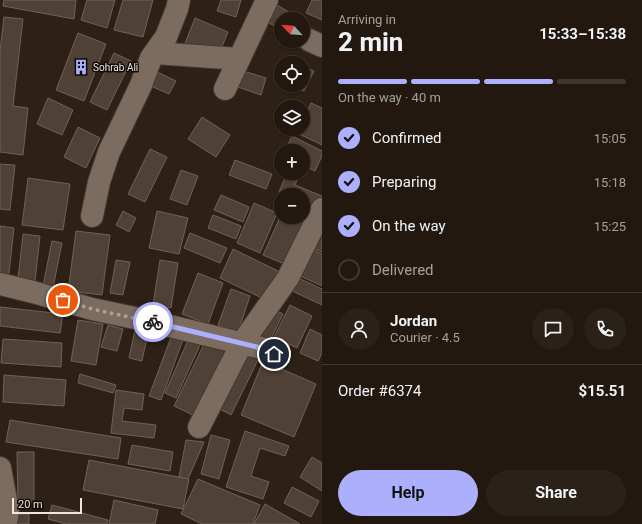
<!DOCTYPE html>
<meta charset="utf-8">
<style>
body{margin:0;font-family:Roboto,sans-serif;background:#2a2119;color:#f1f3f6;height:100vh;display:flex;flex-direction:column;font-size:15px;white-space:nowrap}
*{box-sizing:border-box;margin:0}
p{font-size:13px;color:#a2a09f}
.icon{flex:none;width:22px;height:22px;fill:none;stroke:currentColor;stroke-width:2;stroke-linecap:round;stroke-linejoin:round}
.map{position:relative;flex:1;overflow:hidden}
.panel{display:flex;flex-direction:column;background:#221810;width:320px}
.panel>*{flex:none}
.needle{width:26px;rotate:296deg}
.controls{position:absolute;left:274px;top:12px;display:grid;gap:8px}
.controls a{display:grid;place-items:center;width:36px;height:36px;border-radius:50%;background:#221810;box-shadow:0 1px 3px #0004,0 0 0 1px #3f3730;font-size:20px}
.scale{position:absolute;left:12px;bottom:10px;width:70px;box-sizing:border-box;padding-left:4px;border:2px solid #efe5de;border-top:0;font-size:11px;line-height:14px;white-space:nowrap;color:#efe5de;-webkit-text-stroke:3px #110b07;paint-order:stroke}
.pin{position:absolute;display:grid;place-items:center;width:34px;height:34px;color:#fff;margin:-17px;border:2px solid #fff;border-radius:50%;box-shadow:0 1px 4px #0007}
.courier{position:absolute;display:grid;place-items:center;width:40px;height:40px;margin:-20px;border:3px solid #acaffb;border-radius:50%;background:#fff;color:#222;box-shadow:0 1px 5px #0007}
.summary em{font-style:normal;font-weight:700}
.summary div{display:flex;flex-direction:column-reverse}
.summary{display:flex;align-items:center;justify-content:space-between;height:68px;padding:0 16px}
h1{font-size:26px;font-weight:700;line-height:30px}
.bar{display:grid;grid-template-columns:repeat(4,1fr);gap:6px 4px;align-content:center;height:48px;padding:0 16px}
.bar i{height:5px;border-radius:3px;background:#3f3730}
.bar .on{background:#acaffb}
.bar p{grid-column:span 4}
.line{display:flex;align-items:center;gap:10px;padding:0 16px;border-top:1px solid #3f3730}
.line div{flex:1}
.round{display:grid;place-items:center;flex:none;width:42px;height:42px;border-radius:21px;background:#2a2119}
ol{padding:0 16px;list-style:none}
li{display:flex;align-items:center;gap:12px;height:44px}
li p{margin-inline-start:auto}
li .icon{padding:4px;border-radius:50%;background:#acaffb;color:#111;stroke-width:4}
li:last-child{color:#a2a09f}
li i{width:22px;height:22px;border:2px solid #3f3730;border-radius:50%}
.action{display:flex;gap:8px;margin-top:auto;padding:8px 16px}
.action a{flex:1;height:46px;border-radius:24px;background:#acaffb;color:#111;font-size:16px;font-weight:700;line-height:46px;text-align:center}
.action a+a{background:#2a2119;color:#f1f3f6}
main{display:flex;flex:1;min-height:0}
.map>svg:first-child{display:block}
</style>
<main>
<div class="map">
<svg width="322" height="524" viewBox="0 0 322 524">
<rect width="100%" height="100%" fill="#2d2015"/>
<g fill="#504136" stroke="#706155">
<path d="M4 0H76L74 19 3 6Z"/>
<path d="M87 0H115L107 28 81 20Z"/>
<path d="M123 0H153L143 37 114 30Z"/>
<path d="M221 0H241L236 17 217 11Z"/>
<path d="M312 0H322V20L306 13Z"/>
<path d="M270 1 301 19H281V30L261 18Z"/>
<path d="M4 17 23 19 13 106 28 108 23 155 0 152V51Z"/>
<path d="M195 18 228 32 215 64 182 51Z"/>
<path d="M78 33 106 44 84 101 56 90Z"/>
<path d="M114 53 131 61 107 110 90 102Z"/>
<path d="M285 58 297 63H283Z"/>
<path d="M303 66 314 71 304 91 290 85H303Z"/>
<path d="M281 67V81L276 78Z"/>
<path d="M151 69 176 81 169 94 144 83Z"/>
<path d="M237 69 266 78 261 95 232 85Z"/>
<path d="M48 98 73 110 62 135 37 124Z"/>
<path d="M311 103 322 108V145L297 133 299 129H303V121Z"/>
<path d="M202 117 230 135 216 157 188 139Z"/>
<path d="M78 127 100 138 86 168 64 157Z"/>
<path d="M292 136 322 151V156L315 171 303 165V151H285Z"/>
<path d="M150 149 167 157 145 202 128 194Z"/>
<path d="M235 160 272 174 266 189 229 175Z"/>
<path d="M0 164 15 165 10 210 0 209Z"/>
<path d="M181 170 198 176 187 205 170 199Z"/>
<path d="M287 173H300L295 185 322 196 317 207 303 201V195H287L279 192Z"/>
<path d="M28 178 70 184 63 230 22 225Z"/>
<path d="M221 195 249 207 243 222 214 210Z"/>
<path d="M254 203 277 213 260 253 237 243Z"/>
<path d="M123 211 136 218 129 232 116 225Z"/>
<path d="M157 211 188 218 179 254 149 248Z"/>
<path d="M213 215 241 226 236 239 208 228Z"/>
<path d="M281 215V217H298L309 222 289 266 263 255Z"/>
<path d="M322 221V252L311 247Z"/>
<path d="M0 226 14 228 8 282 0 281Z"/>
<path d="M76 231 110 235 102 295 68 291Z"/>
<path d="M190 233 227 248 220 263 184 248Z"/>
<path d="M23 234 40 236 35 281 18 279Z"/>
<path d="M52 241 62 243 53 288 43 286Z"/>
<path d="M309 248 322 254V286L298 275Z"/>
<path d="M233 249 278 271 264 299 220 278Z"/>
<path d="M116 260 130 262 123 295 110 293Z"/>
<path d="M160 260 178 263 171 308 153 305Z"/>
<path d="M198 273 223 283 208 324 182 314Z"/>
<path d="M294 276 322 289V305L288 289Z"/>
<path d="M231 289 250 296 238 332 218 325Z"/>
<path d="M290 305 312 316 297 348 274 337Z"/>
<path d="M0 307 63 314 60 333 0 326Z"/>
<path d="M269 307 283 314 269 343 255 337Z"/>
<path d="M78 320 103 324 96 365 71 361Z"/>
<path d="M108 325 123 329 117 351 101 347Z"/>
<path d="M310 329 322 335V353L318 361 300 353Z"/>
<path d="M135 330 148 333 142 361 129 358Z"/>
<path d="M173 332 184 337 161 400 149 396Z"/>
<path d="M3 339 62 343 61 367 1 363Z"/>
<path d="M188 340 200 345 176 398 165 393Z"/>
<path d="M206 340 229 352 197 417 174 406Z"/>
<path d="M245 352 259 358 231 415 218 408Z"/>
<path d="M263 361 316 384 294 437 241 415Z"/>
<path d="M80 374 116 385 113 393 78 383Z"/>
<path d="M4 375 66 380 64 406 3 402Z"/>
<path d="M116 390 144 394 142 410 124 408 122 421 156 425 154 438 111 433Z"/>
<path d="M10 420 121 438 118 459 6 442Z"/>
<path d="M245 431 289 446 285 456 260 448 251 476 269 482 263 499 226 487Z"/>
<path d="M211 435 230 440 219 479 201 474Z"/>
<path d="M186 440 204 442 188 479 179 477Z"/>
<path d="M132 445 173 452 170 471 128 464Z"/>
<path d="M17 452H34V502L18 503Z"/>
<path d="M312 457 322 463V491L300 477Z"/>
<path d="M89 460 189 479 183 509 83 490Z"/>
<path d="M198 479 260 505 253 524H202L181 514Z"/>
<path d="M292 487 319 501 311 517 284 503Z"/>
<path d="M114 500 158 510 155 524H109Z"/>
<path d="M265 504 300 524H254Z"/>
<path d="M52 505 108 520 107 524H66L48 519Z"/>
<path d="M14 514H29V524H15Z"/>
</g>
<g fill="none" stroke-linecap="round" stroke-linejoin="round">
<defs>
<g id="street">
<path d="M309 40 322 46"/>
<path d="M155 53 239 59"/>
<path d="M225 89 267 0"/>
<path d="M92 216 99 182 109 152 141 85 151 58 166 37 177 9 179 0"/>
<path d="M0 284 33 292 92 309 149 321 261 348 274 354"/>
<path d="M199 427 242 343 288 278 322 209"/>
<path d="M0 468 8 511 6 524"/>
</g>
</defs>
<use href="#street" stroke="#453932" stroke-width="24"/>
<use href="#street" stroke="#7b6c5f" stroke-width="22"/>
</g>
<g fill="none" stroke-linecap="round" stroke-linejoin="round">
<path stroke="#aba098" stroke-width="4" stroke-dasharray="0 7.2" d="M63 300 92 309 153 322"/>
<path stroke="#acaffb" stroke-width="5" d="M153 322 261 348 274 354"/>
</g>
<defs>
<symbol id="building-bare" viewBox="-9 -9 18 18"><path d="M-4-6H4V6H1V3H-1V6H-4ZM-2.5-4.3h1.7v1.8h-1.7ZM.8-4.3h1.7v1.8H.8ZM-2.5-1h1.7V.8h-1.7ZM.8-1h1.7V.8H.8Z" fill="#acaffb" stroke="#110b07" stroke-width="2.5" paint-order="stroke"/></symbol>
</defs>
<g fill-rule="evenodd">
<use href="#building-bare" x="70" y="56" width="22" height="22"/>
</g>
<g text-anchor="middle" stroke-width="3" stroke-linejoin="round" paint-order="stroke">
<g font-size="10" fill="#efe5de" stroke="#110b07" text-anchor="start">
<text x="93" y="71">Sohrab Ali</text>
</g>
</g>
</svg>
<div class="controls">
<a><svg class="needle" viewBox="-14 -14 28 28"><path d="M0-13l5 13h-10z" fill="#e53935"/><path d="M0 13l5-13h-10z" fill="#a2a09f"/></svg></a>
<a><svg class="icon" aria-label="locate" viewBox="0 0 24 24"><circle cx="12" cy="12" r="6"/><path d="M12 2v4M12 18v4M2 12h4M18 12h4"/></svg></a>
<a><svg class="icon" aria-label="layers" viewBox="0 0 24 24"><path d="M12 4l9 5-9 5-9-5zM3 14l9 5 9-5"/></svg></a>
<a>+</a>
<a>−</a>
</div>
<div class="scale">20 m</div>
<div class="pin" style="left:63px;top:300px;background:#ea580c"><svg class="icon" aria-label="bag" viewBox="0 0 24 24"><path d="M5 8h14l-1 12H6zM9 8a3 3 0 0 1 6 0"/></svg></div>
<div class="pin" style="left:274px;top:354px;background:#1f2937"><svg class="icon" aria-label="home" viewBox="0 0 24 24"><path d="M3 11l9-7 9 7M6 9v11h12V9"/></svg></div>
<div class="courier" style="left:153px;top:322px"><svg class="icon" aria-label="bike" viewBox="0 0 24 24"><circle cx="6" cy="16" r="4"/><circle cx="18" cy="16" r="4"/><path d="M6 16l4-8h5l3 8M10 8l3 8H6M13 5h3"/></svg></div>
</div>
<section class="panel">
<div class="summary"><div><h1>2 min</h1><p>Arriving in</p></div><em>15:33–15:38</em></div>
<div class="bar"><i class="on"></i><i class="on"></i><i class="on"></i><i></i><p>On the way · 40 m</p></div>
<ol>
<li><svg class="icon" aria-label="check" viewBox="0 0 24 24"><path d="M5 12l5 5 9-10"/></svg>Confirmed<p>15:05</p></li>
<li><svg class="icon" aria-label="check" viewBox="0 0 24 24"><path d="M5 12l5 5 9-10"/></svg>Preparing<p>15:18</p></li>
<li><svg class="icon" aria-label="check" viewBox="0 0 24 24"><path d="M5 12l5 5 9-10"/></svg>On the way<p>15:25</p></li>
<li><i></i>Delivered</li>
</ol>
<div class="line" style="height:72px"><a class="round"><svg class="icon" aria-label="person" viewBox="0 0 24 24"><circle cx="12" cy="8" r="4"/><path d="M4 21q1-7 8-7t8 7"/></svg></a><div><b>Jordan</b><p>Courier · 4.5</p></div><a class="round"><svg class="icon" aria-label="chat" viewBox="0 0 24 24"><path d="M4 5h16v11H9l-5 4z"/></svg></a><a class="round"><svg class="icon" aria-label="phone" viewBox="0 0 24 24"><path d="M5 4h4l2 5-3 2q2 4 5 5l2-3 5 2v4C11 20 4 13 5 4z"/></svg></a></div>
<div class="line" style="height:52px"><div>Order #6374</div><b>$15.51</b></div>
<div class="action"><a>Help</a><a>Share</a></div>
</section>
</main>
